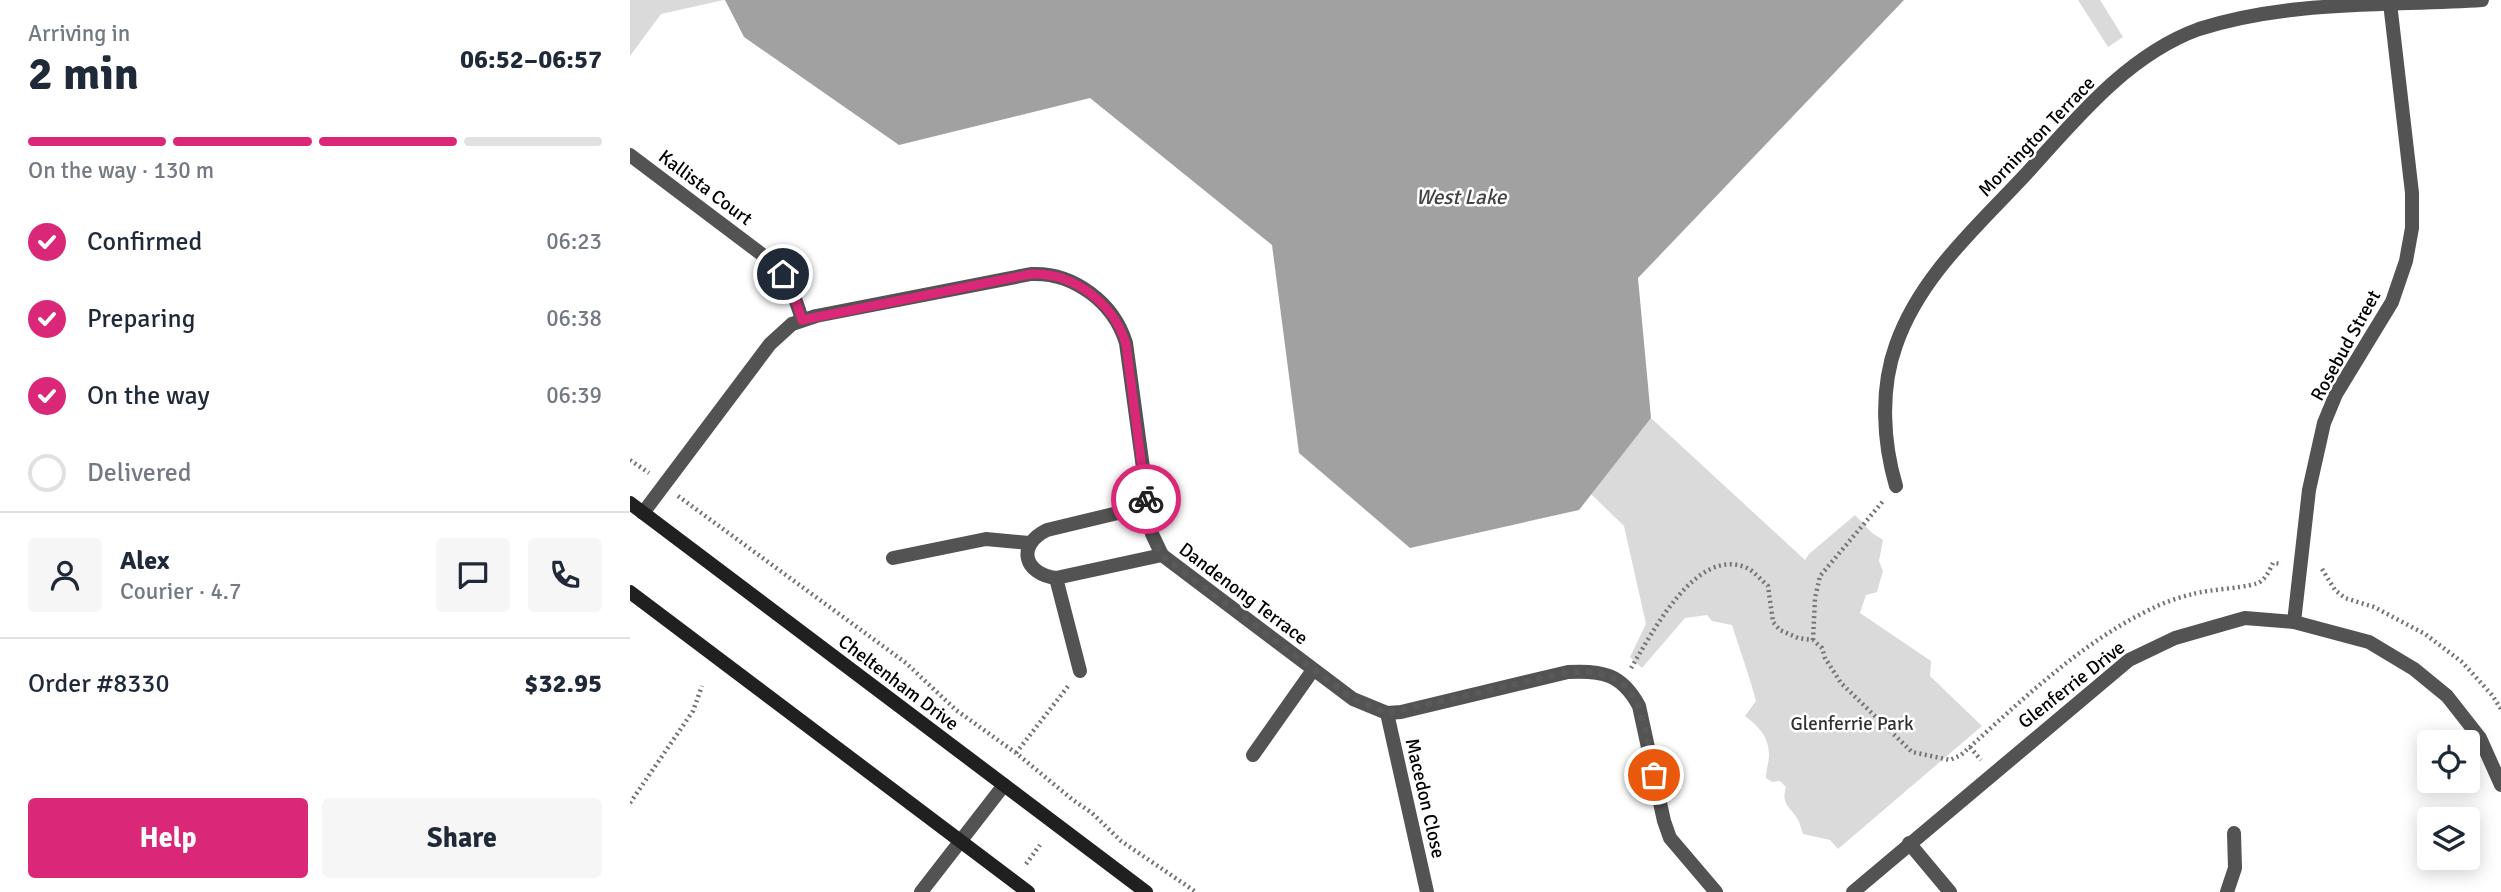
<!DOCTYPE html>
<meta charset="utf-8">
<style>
body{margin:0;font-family:Signika,sans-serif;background:#f6f6f7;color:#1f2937;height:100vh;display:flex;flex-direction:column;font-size:26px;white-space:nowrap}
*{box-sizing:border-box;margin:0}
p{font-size:23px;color:#747a83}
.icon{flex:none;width:38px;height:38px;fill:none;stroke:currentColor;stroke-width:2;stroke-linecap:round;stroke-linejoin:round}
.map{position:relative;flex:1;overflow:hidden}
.details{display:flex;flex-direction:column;background:#fff;width:630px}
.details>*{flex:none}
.tools{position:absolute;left:1787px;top:730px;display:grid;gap:14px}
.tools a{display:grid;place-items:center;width:63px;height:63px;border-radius:7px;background:#fff;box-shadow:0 4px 18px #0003;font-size:35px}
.pin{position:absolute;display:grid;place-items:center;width:60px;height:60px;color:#fff;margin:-30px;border:4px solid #fff;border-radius:50%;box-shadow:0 2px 7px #0007}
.courier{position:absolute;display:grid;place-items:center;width:70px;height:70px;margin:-35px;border:5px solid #db2777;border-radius:50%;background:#fff;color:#222;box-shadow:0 2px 9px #0007}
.headline em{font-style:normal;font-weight:700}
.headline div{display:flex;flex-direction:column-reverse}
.headline{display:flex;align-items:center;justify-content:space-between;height:119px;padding:0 28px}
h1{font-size:46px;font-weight:700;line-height:52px}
.bar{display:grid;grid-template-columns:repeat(4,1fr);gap:10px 7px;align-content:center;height:84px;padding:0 28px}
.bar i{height:9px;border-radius:5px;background:#e0e1e3}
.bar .active{background:#db2777}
.bar p{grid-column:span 4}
.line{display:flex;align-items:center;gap:18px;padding:0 28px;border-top:2px solid #e0e1e3}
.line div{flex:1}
.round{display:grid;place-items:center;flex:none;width:74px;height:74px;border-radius:7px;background:#f6f6f7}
ol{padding:0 28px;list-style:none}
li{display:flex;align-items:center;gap:21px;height:77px}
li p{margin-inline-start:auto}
li .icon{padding:7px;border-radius:50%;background:#db2777;color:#fff;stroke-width:4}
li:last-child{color:#747a83}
li i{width:38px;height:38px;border:4px solid #e0e1e3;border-radius:50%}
.button{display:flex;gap:14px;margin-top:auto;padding:14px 28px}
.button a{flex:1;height:80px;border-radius:7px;background:#db2777;color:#fff;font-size:28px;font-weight:700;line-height:80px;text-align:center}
.button a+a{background:#f6f6f7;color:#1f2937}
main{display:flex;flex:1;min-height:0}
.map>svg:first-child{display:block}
</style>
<main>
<section class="details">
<div class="headline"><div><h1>2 min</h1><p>Arriving in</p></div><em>06:52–06:57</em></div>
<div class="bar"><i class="active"></i><i class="active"></i><i class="active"></i><i></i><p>On the way · 130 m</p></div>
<ol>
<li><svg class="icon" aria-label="check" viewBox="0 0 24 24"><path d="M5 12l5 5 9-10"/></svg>Confirmed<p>06:23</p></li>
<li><svg class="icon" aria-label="check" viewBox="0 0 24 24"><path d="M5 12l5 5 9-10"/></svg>Preparing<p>06:38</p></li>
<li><svg class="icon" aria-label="check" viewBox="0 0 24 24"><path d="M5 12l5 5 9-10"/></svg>On the way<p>06:39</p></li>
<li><i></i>Delivered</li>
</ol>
<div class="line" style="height:126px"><a class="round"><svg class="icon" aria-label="person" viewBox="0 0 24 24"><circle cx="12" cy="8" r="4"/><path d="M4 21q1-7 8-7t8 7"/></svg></a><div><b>Alex</b><p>Courier · 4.7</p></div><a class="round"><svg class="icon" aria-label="chat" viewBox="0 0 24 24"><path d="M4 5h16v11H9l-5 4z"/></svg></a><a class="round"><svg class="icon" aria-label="phone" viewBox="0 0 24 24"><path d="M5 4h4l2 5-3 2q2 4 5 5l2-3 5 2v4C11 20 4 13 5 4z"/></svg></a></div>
<div class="line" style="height:91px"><div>Order #8330</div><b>$32.95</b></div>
<div class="button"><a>Help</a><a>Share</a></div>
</section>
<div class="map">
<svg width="1871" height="892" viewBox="0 0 1871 892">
<rect width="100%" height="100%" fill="#fff"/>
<g fill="#dadada">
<path d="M0 0H94L31 14 0 56Z"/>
<path d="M1448 0H1470L1493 37 1478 47Z"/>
<path d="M1021 418 1175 560 1179 554 1225 515 1242 533 1253 540 1249 561 1253 571 1247 592 1236 595 1230 613 1301 661 1300 676 1352 726 1208 849 1200 840 1173 834C1171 829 1170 822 1167 818 1159 806 1151 804 1156 787L1150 781 1142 782 1136 778C1136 769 1139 762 1139 755 1139 736 1128 726 1115 716L1126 701C1119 674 1110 651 1102 625L1082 621 1077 615 1055 618 1012 668 1000 657 1016 624 994 526 961 494Z"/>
</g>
<path fill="#a1a1a1" d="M95 0H1274L1008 278 1021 418 949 510 780 548 669 453 642 245 460 98 269 145 114 37Z"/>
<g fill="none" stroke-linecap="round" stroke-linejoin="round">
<g stroke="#757575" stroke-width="4.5" stroke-dasharray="2 3.5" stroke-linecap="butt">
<path d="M0 460 19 473"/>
<path d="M48 496 276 663 326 710 386 753 443 800 462 813 491 841 566 892"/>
<path d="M1692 569 1705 590 1715 598 1744 607 1795 634 1832 662 1862 695 1871 709"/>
<path d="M1183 640 1185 598 1190 576 1254 500"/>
<path d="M1001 668C1022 634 1066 545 1117 568 1125 572 1132 581 1138 586L1143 622 1150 630 1168 638 1183 640 1192 648 1195 658 1211 683 1282 752 1320 760 1331 755C1390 702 1451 642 1523 608 1535 602 1550 597 1563 594 1578 589 1624 588 1631 581 1637 577 1640 569 1643 563L1652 564"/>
<path d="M1340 747 1351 760"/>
<path d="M386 753 439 685"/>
<path d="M0 803 63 711 72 686"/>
<path d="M396 864 410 845"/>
</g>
<path stroke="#535353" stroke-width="14" d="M426 578 450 671"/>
<g stroke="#535353" stroke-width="14">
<path d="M0 155 138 259C157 277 165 295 172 320"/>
<path d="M1266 486C1253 442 1250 389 1266 345 1290 276 1347 227 1396 174 1445 120 1497 55 1569 29 1660 0 1757 6 1852 0"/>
<path d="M517 506 417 530C386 545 394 574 426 578L532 555"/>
<path d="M13 513 140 344 162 324 186 316 401 274C444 272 484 303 496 343L522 534 532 555 723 699 757 713 771 712 938 672C972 670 992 674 1009 706L1034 821 1040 838 1086 892"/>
<path d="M263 558 356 539 399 543"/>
<path d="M1664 622 1679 490 1694 423 1706 394 1762 302 1776 261 1782 228V193L1760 3"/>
<path d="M757 713 797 892"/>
<path d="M623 755 683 670"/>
<path d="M1279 843 1320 892"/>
<path d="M1223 892 1499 660 1545 638 1615 618 1664 622 1739 642 1784 669 1817 696 1850 738 1871 785"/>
<path d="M1597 892 1605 868 1604 833"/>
</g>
<path stroke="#535353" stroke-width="14" d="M291 892 374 785"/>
<g stroke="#202020" stroke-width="14">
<path d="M0 503 516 892"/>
<path d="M0 592 398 892"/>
</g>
</g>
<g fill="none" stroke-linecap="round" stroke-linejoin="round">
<path stroke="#595959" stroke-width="7" stroke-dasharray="0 12.6" d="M516 499 522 534 531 555 723 699 757 713 939 672C1014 667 1011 716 1024 775"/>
<path stroke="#db2777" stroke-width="9" d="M153 274 162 289 172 320 401 274C444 272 484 304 496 344L516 499"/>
</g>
<g text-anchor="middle" stroke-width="5" stroke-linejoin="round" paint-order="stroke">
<g font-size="19" fill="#000" stroke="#fff">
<text transform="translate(1406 136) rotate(-46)" y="7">Mornington Terrace</text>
<text transform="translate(76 187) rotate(37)" y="7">Kallista Court</text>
<text transform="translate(1715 345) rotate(-61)" y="7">Rosebud Street</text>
<text transform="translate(614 593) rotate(37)" y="7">Dandenong Terrace</text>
<text transform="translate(269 682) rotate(37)" y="7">Cheltenham Drive</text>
<text transform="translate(1441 684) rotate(-38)" y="7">Glenferrie Drive</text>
<text transform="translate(796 798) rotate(77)" y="7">Macedon Close</text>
</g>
<g font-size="19" fill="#313131" stroke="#fff">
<text x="1222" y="730">Glenferrie Park</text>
</g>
<g font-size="21" font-style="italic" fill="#424242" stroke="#fff">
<text x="831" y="204">West Lake</text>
</g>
</g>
</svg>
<div class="tools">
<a><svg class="icon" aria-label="locate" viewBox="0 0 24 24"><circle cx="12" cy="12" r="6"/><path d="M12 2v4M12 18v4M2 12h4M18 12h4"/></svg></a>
<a><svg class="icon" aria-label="layers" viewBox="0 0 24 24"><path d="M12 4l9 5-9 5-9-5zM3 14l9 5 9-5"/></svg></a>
</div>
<div class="pin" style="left:1024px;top:775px;background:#ea580c"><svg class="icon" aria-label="bag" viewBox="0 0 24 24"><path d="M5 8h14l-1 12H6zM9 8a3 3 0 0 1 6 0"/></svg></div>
<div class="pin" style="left:153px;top:274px;background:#1f2937"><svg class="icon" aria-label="home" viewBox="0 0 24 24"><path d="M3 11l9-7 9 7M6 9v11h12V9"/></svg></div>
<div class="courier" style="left:516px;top:499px"><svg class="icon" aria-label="bike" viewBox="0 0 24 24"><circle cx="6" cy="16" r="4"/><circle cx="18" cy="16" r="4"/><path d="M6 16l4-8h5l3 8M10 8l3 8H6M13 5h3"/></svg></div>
</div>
</main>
